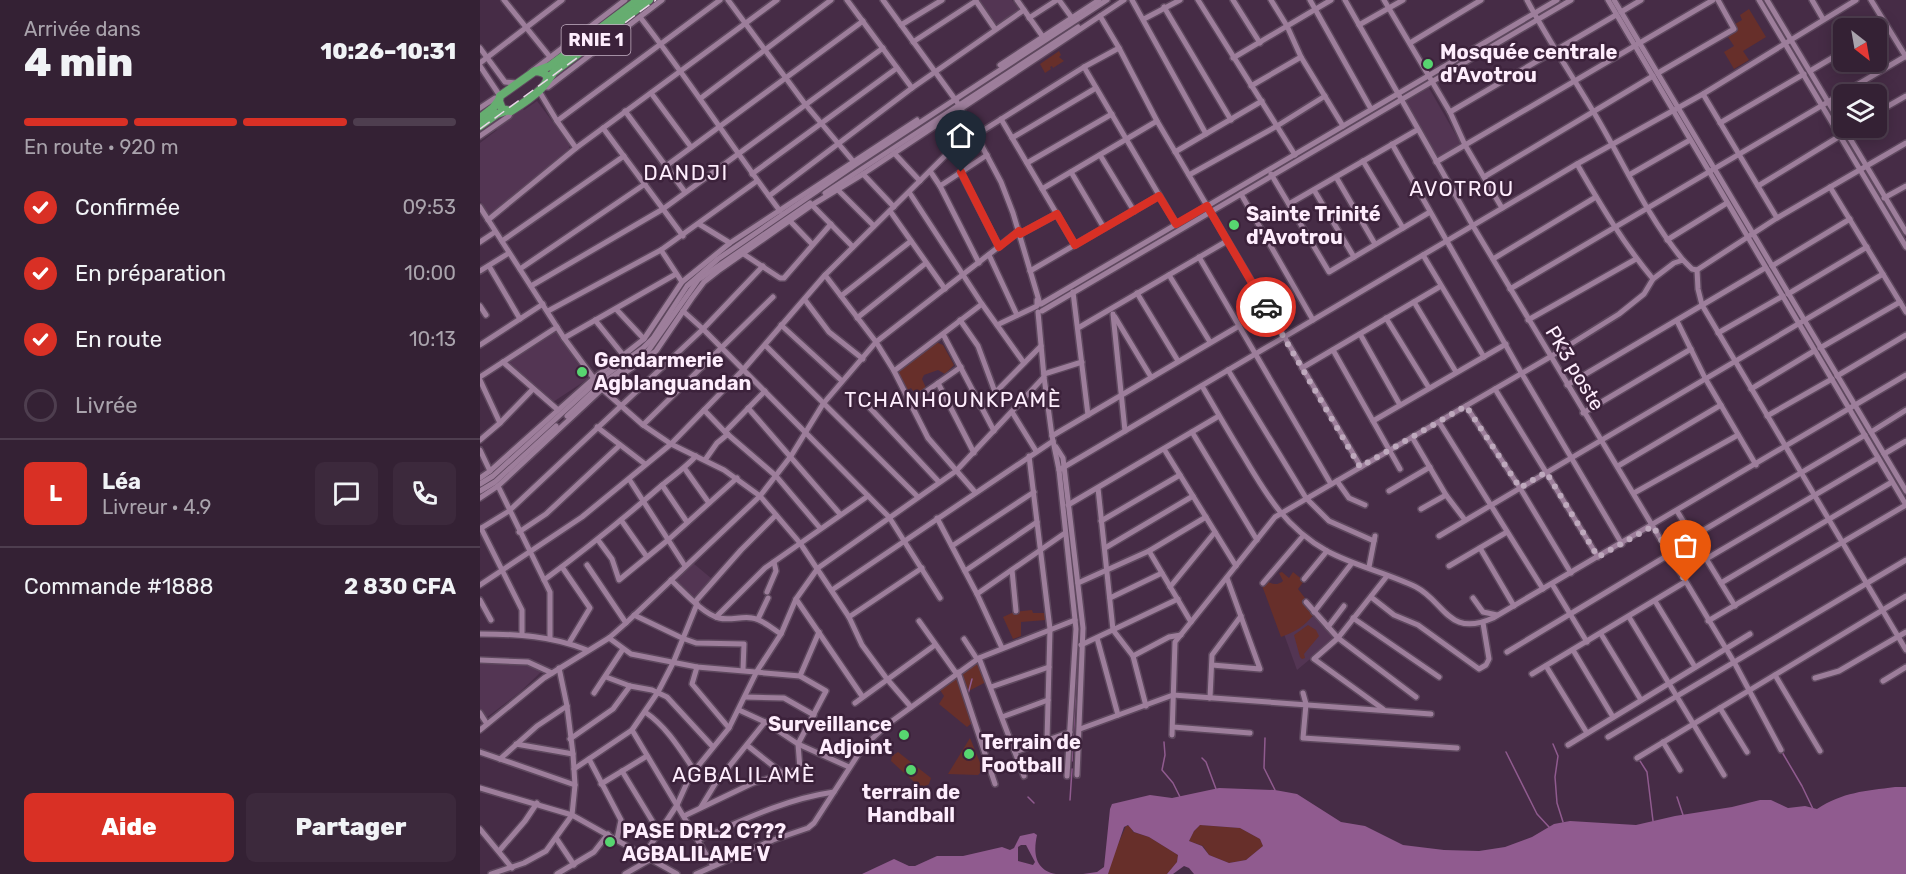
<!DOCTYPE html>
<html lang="fr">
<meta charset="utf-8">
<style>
body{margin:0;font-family:Rubik,sans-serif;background:#3c293c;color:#f1f3f6;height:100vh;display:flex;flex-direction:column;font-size:22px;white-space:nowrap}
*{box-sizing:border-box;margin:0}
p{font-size:20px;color:#a9a3ac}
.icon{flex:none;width:33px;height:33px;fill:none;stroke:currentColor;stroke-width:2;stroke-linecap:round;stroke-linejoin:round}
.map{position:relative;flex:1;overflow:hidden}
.side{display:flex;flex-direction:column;background:#342134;width:480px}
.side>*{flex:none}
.needle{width:39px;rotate:149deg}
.controls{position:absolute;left:1353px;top:18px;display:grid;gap:12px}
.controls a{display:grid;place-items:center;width:54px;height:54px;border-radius:9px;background:#342134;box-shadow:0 3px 15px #0003,0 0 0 2px #4e3e4f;font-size:30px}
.pin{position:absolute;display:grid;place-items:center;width:51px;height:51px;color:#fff;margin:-62px -26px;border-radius:50% 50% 50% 0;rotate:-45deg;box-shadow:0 0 6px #0007}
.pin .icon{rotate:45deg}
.courier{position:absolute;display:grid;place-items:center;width:60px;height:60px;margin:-30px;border:4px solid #d93025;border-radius:50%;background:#fff;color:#222;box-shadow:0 2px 8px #0007}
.headline em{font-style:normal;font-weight:800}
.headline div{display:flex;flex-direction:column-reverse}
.headline{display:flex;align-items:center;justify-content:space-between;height:102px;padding:0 24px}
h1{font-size:39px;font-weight:800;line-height:45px}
.bar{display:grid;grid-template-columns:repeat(4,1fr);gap:9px 6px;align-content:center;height:72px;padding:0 24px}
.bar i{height:8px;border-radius:4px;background:#4e3e4f}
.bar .on{background:#d93025}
.bar p{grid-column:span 4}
.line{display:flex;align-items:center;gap:15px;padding:0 24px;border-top:2px solid #4e3e4f}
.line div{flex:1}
.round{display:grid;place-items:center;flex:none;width:63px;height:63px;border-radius:9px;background:#3c293c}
ol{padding:0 24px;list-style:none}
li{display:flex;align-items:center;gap:18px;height:66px}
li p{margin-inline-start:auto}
li .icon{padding:6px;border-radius:50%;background:#d93025;color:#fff;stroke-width:4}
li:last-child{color:#a9a3ac}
li i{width:33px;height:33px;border:3px solid #4e3e4f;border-radius:50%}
.cta{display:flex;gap:12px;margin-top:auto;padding:12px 24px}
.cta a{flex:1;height:69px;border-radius:9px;background:#d93025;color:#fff;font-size:24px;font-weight:800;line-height:69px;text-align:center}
.cta a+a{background:#3c293c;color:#f1f3f6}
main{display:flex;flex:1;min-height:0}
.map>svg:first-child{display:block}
</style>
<main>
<section class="side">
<div class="headline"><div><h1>4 min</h1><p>Arrivée dans</p></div><em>10:26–10:31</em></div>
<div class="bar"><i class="on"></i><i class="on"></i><i class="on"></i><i></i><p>En route · 920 m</p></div>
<ol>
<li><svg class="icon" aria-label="check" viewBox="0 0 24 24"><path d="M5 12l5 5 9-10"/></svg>Confirmée<p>09:53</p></li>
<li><svg class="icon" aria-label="check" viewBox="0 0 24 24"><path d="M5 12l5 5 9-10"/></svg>En préparation<p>10:00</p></li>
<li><svg class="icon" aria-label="check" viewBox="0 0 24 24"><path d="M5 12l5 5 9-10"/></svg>En route<p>10:13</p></li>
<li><i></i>Livrée</li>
</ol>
<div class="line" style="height:108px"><b class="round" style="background:#d93025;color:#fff">L</b><div><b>Léa</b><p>Livreur · 4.9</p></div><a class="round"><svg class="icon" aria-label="chat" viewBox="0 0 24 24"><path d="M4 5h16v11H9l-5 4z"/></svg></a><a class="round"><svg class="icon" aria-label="phone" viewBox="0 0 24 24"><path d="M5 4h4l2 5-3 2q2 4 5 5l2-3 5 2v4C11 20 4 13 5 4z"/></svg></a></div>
<div class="line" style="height:78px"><div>Commande #1888</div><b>2 830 CFA</b></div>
<div class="cta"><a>Aide</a><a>Partager</a></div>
</section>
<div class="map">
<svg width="1426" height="874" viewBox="0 0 1426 874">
<rect width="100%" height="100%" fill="#462c46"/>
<g fill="#533553">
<path d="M498 0H532L539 9 515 26Z"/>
<path d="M949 88 981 144 956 159 923 103Z"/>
<path d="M57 101 90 145 88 151 9 215 0 201V143L17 130 16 127 42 108 44 110Z"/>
<path d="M75 330 108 379 73 402 27 361Z"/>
<path d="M213 563 232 579 215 598 195 581Z"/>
<path d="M835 615 854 639 817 670 804 634Z"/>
<path d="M0 661 47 664 61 672 40 692 6 718 0 709Z"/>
</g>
<g fill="#672f2a">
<path d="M1269 9 1286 37 1263 51 1269 60 1254 69 1244 52 1254 46 1248 37 1254 33 1250 27 1262 20 1260 15Z"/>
<path d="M579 51 581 55 579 57 584 61 573 68 572 66 570 67 571 69 565 73 560 64Z"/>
<path d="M456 342 463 345 474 365 465 374 458 370 444 375 442 379 446 388 436 395 431 388 426 391 415 373Z"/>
<path d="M802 572 809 578 813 572 824 581 818 589 832 607 834 614C825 626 815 632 801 637L780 580 783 579C790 583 796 587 803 581L799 573Z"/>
<path d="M552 610 553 613H565L566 620 541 622V636L533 639 523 617 534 612Z"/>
<path d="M828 625 836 630 839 636 824 654 825 658 822 659 820 657 814 635Z"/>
<path d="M499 662 506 682 483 694 493 722 487 727 459 704 464 696 460 690Z"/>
<path d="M490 738 503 770 498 775 468 774Z"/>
<path d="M418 752 451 778 449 784 442 789 411 761 412 756Z"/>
<path d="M720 825 760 828 780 839 783 846 766 860 749 863 729 855 723 846 709 841 714 831Z"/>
<path d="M646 826H650L653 832 669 837 698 855 697 862 687 874H628L632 858Z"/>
</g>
<g fill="#905b8f" fill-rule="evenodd">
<path d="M1415 787H1426V874H714L709 868 704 866 693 874H687L697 862 698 855 669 837 654 832 648 825 644 827 628 874H603L617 872 624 867 630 809 632 804 670 795 692 798 739 788 795 790 817 794 861 822 885 826 923 845 964 850 999 851 1025 847 1052 837 1074 824 1090 821 1156 825 1195 816 1252 807 1280 800H1291L1308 808 1325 806 1337 809C1363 792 1385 791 1415 787ZM720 825 760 828 780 839 783 846 766 860 749 863 729 855 722 846 709 841 714 831Z"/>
<path d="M554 833 557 835C553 853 555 870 576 874H382L414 859 429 866H435L457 856H483L522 847 530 850 534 848 540 836ZM541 845H546L555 862 553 865 538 861V847Z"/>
</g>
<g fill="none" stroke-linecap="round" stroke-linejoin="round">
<g stroke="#905b8f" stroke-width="1.5">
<path d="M1125 0 1134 15"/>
<path d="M1283 0 1307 40"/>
<path d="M1136 19 1150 43"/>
<path d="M1310 44 1344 102"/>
<path d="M1154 50 1179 92"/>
<path d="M1346 106 1382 166"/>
<path d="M1385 173 1426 241"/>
<path d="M592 569 599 629 592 761"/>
<path d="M488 694 492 679"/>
<path d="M785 738 784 768 795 790"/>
<path d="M684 742 685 755 682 770 693 783 700 797"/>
<path d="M1073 744 1078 756 1075 777 1077 803 1083 822"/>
<path d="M1026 752 1057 814 1069 827"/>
<path d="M1302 752 1322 786 1333 809"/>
<path d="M722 758 726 762 736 789"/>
<path d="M1160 761 1167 772 1173 821"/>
<path d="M548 797 554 803"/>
<path d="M1197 797 1203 815"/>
<path d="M590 800 592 769"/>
</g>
<defs>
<g id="minor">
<path d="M24 0 70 57"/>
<path d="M248 0 325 104 373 161"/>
<path d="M367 0 432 88"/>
<path d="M403 0 477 102 496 135 521 182 533 213 560 304"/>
<path d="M537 0 563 37"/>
<path d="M579 0 592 18"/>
<path d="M652 0 726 134"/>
<path d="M718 0 815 155"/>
<path d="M753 0 780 43"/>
<path d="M791 0 807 26 821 57 863 126"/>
<path d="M830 0 891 109"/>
<path d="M865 0 993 226 1254 662 1301 750"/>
<path d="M904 0 970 112 985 145 1022 208"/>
<path d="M1047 0C1067 38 1091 74 1113 111 1143 161 1166 215 1203 260"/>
<path d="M1128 0 1426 505"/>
<path d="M1134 0 1426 491"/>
<path d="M1279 0 1426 247"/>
<path d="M1287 0 1426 232"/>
<path d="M1332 0 1343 19"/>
<path d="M1391 0 1426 57"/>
<path d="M496 1 515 29"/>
<path d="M684 7 751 120"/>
<path d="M1141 12 1161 0"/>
<path d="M620 16 639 48 677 121 881 467"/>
<path d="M160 17C209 80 252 147 300 211"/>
<path d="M549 18 577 0"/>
<path d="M664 19 700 0"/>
<path d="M421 25 462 0"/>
<path d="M879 25 923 0"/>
<path d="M1396 31 1406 26"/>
<path d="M433 42 496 1"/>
<path d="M930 43 1001 0"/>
<path d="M0 48 25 82 37 83"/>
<path d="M753 58 851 0"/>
<path d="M0 63 82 0"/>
<path d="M520 65 619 0"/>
<path d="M0 66 20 96"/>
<path d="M604 67 696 224"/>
<path d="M1330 71 1364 51"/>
<path d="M51 72 145 0"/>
<path d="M1178 73 1254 29 1238 0"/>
<path d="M771 86 821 57"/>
<path d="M64 87H68L182 0"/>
<path d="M59 91 77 121 96 148"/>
<path d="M171 93 211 147"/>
<path d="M1223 94 1297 218"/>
<path d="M221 98 351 0"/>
<path d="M0 108 15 98H19"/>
<path d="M145 111 205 192"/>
<path d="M970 112 1136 15"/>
<path d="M1396 113 1426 96"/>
<path d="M521 119 595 245"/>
<path d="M77 121 240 0"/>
<path d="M1240 123 1324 74"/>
<path d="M123 128 203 236"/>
<path d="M496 135 604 67 639 48"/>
<path d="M0 136 29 116 32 110"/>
<path d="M532 138 616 88"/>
<path d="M912 144 1042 374 1142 544"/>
<path d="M695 152 782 101"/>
<path d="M414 153 440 181"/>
<path d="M620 155 654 211"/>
<path d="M883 161 923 228"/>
<path d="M956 162 1233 0"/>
<path d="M547 163 632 114"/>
<path d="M1097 164C1120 204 1143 243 1173 279"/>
<path d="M186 166 383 21"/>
<path d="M450 171 460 186 499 263"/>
<path d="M591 172 624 228"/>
<path d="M481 173 519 247"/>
<path d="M272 174 417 68"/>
<path d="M383 174 414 207"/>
<path d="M791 174 849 272 950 212"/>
<path d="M709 175 797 126 845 96"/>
<path d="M1149 175 1210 140"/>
<path d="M856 177 895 244"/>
<path d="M1004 177 1173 76"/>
<path d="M460 186 507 155"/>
<path d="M1278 186 1360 136"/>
<path d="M1350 187 1426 312"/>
<path d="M357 189 394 226"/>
<path d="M562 189 677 121"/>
<path d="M834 190 874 257"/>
<path d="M429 192 502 304 544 363"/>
<path d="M345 193 598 27"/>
<path d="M761 194 833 320"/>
<path d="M289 196 432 88 544 10"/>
<path d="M1404 198 1426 186"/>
<path d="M809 204 937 130"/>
<path d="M332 205 373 247"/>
<path d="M0 207 84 338 115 380"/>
<path d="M410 211 465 289"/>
<path d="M8 220 96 148 297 0"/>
<path d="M310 221 332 244"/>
<path d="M219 224 250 243"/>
<path d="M540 234 577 214"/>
<path d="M1187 240 1247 203"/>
<path d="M22 241 144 156"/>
<path d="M0 242 15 232"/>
<path d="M181 250 202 282"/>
<path d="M262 253 300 278H304L351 224"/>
<path d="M509 255 537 315"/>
<path d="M943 255 1004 357"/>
<path d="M719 257 851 484"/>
<path d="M1013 259 1116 197"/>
<path d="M9 266 40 319"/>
<path d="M283 266 223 329 409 517 460 598"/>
<path d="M1292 266 1370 219"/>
<path d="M40 269 165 184"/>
<path d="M1217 270 1218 289 1222 305 1426 650"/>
<path d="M0 271 29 253"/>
<path d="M550 271 679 196"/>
<path d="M345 275 396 342 414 371 448 438 495 492"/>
<path d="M689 275 730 342"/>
<path d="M51 286 183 209 403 48"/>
<path d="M1030 289 1426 56"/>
<path d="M593 292 608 415"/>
<path d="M657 293 698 361"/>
<path d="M1308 294 1387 247"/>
<path d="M361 296 431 241"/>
<path d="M325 300 349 332 383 359"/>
<path d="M934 302 976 372"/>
<path d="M561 304 1077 0"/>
<path d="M0 306 6 315"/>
<path d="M136 309 164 339"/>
<path d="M68 311 181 250 277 181"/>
<path d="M562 311 1091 0"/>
<path d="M558 312 564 377 572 436 579 470 596 629 587 776"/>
<path d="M633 314 645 431"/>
<path d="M635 317 671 377"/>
<path d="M377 318 446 263"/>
<path d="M906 318 949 388"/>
<path d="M115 320 144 356"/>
<path d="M480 320 498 346 515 392"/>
<path d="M1048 320 1156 259"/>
<path d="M1197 321 1225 378 1276 465"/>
<path d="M301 325 362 381"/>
<path d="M517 325 557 306V300"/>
<path d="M598 328 747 241"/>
<path d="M1238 333 1303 296"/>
<path d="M463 334 514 431"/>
<path d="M880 334 920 405"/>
<path d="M84 338 196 274"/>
<path d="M0 345 63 304"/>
<path d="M285 345 438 497"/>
<path d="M1340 348 1420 302"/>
<path d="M853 350 920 469"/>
<path d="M23 362 78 410"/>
<path d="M822 368 961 286"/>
<path d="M748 370 826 498 849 521 894 541"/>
<path d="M414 371 502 304"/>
<path d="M564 374 602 362"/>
<path d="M1357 376 1426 335"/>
<path d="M0 377 77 327"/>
<path d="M0 380 20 423"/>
<path d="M458 383 494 453"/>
<path d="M1087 385 1285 268"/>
<path d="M722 386C736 410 749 433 764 457 787 496 806 528 847 551 875 566 907 573 936 587 965 602 968 638 1013 618L1426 375"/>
<path d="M121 388 163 425 191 444 244 470 280 496 320 543 369 617 382 645 407 679 431 707"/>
<path d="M1015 389 1118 557"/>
<path d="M1271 389 1334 351"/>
<path d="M431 402 481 367"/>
<path d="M986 406 1040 488 1091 573"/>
<path d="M501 407 561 346"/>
<path d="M268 408 360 514"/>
<path d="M390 408 459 482"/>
<path d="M224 410 245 432 296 476 340 528"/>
<path d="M532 412 556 451"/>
<path d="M1103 413 1211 349"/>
<path d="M87 416 119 386 168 351 218 280 330 203"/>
<path d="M1287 416 1352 379"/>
<path d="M893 421 1026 344"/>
<path d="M959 422 1063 589"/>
<path d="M163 425 293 297"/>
<path d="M117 427 165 464"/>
<path d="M245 432 285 391"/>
<path d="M712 432 777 540"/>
<path d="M1391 432 1426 410"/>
<path d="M572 436 759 326"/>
<path d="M932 437 966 495 985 520"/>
<path d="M0 440 20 423 53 389"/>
<path d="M576 447 583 458 603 628 597 775"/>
<path d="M684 449 756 566"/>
<path d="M0 450 10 471"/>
<path d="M1404 454 1426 441"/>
<path d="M549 456 570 629 567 740"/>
<path d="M225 460 237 443 248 434"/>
<path d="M1138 466 1241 405"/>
<path d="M205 469 229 503"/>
<path d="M579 470 1097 164 1223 94 1376 0"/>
<path d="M0 478 10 471 113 379 164 339 202 282 250 243 437 120"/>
<path d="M149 479 205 566"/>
<path d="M857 481 869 498 885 505"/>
<path d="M0 484 13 476 116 382 163 348 173 338 207 286 238 259 375 165 627 0"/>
<path d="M182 485 207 522"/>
<path d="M18 486 70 592V639"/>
<path d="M618 488 633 630 653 656 666 706"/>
<path d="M0 491 15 482 76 426"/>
<path d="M909 491 950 467"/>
<path d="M1154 493 1258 435"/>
<path d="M0 498 18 486 122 389 176 351 212 298 224 282 238 271 332 205 383 174 644 0"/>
<path d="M588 505 739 416"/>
<path d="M941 509 966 495"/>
<path d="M1197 511 1255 606"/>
<path d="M457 518 497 594 522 648"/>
<path d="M141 520 167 557"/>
<path d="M621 521 700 475"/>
<path d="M1 528 42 610V634"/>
<path d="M0 529 29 511 223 329 203 311"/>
<path d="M39 532 66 514 140 445"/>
<path d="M959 536 1403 274"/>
<path d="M1212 537 1385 435"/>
<path d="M118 540 132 559 139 580 188 540 257 478"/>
<path d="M472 546 554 492"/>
<path d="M625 548 713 496"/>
<path d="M1000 548 1034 606"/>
<path d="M669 551 711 622"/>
<path d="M1226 559 1398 458"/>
<path d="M107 565 146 623"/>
<path d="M969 566 1027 532"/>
<path d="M82 567 110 608 89 643"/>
<path d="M889 567 895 536"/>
<path d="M532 570 536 611"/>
<path d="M485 571 557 522"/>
<path d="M824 579 847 551"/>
<path d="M64 580C105 550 143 519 181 486 193 476 205 468 216 456"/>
<path d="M191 580C203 591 223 614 239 618 250 621 261 616 272 618 282 619 293 629 301 634"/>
<path d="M598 583 669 551 726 517"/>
<path d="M783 583 823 536"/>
<path d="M1241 583 1412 482"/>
<path d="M1072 584 1107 642"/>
<path d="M0 585 102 517 191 444 262 371 345 275 493 128"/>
<path d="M690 587 735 532"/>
<path d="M352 590 573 441"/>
<path d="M287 592 296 571 294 562"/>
<path d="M497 594 585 533"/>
<path d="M891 597 914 615 938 625 999 669 1006 665 1009 659 1003 623"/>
<path d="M630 598 682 573"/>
<path d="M993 598 1003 612 1017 615"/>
<path d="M316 599 382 696"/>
<path d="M0 600 11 620"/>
<path d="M1175 601 1215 667"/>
<path d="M215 602 261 550 296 515"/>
<path d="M826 602 858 638 936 697"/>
<path d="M834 612 872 563"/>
<path d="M154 615 202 638 216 643 264 644 263 670"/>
<path d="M236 617 285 568 388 496"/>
<path d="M369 617 442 568"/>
<path d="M1149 617 1244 775"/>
<path d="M873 618 959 677"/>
<path d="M278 619 288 598"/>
<path d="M439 621 476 673"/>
<path d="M1228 621 1426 505"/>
<path d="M848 627 864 606"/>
<path d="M0 634C38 634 72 636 107 650"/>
<path d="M1121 634 1161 700"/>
<path d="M129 638 151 654 217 667 320 676 346 691 318 744 320 769 273 783 204 816"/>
<path d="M617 638 638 715"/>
<path d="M484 639 497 659"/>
<path d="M601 645 698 599"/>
<path d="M1093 650 1133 717"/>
<path d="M1027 652 1190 554"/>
<path d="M653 656 689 637 701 635"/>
<path d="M499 658 544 776"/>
<path d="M0 660 48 662 72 673"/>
<path d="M732 665 780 669 747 578"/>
<path d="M1066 666 1107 733"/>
<path d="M217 667 212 684 249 728"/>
<path d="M478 672 515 784"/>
<path d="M1052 674 1205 582"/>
<path d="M1295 675 1340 751"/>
<path d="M320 676 339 632"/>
<path d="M126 677 150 686 172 690 187 697 233 747"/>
<path d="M1335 678 1359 671 1426 632"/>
<path d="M1403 681 1426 667"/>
<path d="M511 687 569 667"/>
<path d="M114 693 143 649"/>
<path d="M823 693 826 704 823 738 977 748"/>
<path d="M265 697 304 698 334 715"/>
<path d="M730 698 732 655 761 616"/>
<path d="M375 703 455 645"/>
<path d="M1240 708 1267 752"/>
<path d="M903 709 834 659 858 638 907 576"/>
<path d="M259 710 285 722 318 744 369 767"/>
<path d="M165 712C186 726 200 749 214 770"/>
<path d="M0 713 7 724"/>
<path d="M522 717 568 700"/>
<path d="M693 727 770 733"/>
<path d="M600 729 693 695 951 714"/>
<path d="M0 730 64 678 129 638 146 623 280 496 311 456 343 404 396 342 539 231"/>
<path d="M152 730 233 866"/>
<path d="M692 735 695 642 795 517 1070 357 1139 314 1164 294 1173 279 1194 263 1203 260 1212 269 1217 270 1297 218 1426 143"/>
<path d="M1128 737 1426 560"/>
<path d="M90 739 133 709 150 686"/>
<path d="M1183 742 1200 770"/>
<path d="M36 744 93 754"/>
<path d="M1088 745 1270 634"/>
<path d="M268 746 302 773"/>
<path d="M0 752 95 785"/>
<path d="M535 752 590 732"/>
<path d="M1157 758 1426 596"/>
<path d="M20 759 57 726 87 706"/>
<path d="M109 759 141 820 137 839"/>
<path d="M94 769 152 730 178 692 193 663 217 604"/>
<path d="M142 771 179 832"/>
<path d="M121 784 167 756"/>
<path d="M0 788 92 815 197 874"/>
<path d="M221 807 235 784 285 722"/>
<path d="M0 829 32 868"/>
<path d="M76 838 94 865"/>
<path d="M218 840C263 820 305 799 354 792"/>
<path d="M19 851 45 821 57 803"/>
<path d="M164 855 197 805 210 776 249 728 277 671 301 634 316 599 338 568 476 471 564 377"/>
<path d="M11 874 44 863 66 851 92 815 95 785 93 754 87 706 79 668"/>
<path d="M77 874 114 852 128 834"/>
<path d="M145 874 171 859"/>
<path d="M216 874 293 840 328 828 334 823 383 747 408 724 499 658 595 620"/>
</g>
<g id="highway">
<path d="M55 71C90 75 39 106 31 111L22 109 19 101 20 96Z"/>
<path d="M57 71 70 66 158 0"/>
<path d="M66 83 74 72 169 0"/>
<path d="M0 118 13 108 19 100"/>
<path d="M0 126 17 114 26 111"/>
</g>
</defs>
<use href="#minor" stroke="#5e485e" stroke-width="8"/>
<use href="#highway" stroke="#5e485e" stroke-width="10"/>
<use href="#minor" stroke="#9d7e9b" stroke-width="5"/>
<use href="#highway" stroke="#66ad70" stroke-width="8"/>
<path stroke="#e9d7e8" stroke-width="1.5" stroke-dasharray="12 6" stroke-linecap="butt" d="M0 129 176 0"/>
</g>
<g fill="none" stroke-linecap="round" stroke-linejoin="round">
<path stroke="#bea9bd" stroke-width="6" stroke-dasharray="0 10.8" d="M786 307 880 467 986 406 1040 488 1066 472 1118 557 1173 526 1206 582"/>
<path stroke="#d93025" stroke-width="8" d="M481 172 519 247 539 231 540 234 577 214 595 245 679 196 696 224 727 206 786 307"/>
</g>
<g fill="#57d570" stroke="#3c223b" stroke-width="2">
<circle cx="948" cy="64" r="6"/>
<circle cx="754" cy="225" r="6"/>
<circle cx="102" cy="372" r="6"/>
<circle cx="424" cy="735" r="6"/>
<circle cx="489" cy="754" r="6"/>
<circle cx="431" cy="770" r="6"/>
<circle cx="130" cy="842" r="6"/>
</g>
<g text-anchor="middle" stroke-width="5" stroke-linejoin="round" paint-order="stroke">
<rect fill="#3c223b" stroke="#c4b0c3" stroke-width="1.5" x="81.5" y="25" width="69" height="30" rx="4.5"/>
<g font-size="18" font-weight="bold" fill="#feedfd">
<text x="116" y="46">RNIE 1</text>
</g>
<g font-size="20" font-weight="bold" fill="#feedfd" stroke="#3c223b" text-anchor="start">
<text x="960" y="59">Mosquée centrale<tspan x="960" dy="23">d'Avotrou</tspan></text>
<text x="766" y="221">Sainte Trinité<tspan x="766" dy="23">d'Avotrou</tspan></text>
<text x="114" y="367">Gendarmerie<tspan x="114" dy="23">Agblanguandan</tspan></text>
<text x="412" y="731" text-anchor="end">Surveillance<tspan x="412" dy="23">Adjoint</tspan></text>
<text x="501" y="749">Terrain de<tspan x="501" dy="23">Football</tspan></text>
<text x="431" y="799" text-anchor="middle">terrain de<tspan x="431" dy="23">Handball</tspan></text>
<text x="142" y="838">PASE DRL2 C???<tspan x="142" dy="23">AGBALILAME V</tspan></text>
</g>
<g font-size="20" fill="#feedfd" stroke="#3c223b">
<text transform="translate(1095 368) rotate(59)" y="7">PK3 poste</text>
</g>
<g font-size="21" letter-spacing="1.5" fill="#feedfd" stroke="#3c223b">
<text x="206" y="180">DANDJI</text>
<text x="982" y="196">AVOTROU</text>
<text x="473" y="407">TCHANHOUNKPAMÈ</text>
<text x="264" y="782">AGBALILAMÈ</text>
</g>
</g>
</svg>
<div class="controls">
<a><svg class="needle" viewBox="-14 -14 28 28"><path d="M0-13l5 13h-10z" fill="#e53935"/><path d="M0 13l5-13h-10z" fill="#a9a3ac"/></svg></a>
<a><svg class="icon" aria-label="layers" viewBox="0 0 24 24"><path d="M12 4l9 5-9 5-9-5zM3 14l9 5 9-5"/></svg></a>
</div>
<div class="pin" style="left:1206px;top:582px;background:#ea580c"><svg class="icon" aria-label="bag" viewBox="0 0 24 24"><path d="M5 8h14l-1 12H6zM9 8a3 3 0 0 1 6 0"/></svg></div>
<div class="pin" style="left:481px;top:172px;background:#1f2937"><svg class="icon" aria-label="home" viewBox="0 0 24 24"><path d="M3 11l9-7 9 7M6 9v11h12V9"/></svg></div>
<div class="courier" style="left:786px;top:307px"><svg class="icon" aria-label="car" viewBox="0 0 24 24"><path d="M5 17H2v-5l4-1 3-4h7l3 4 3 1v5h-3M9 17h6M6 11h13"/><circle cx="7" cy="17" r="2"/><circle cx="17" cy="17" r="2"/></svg></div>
</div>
</main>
